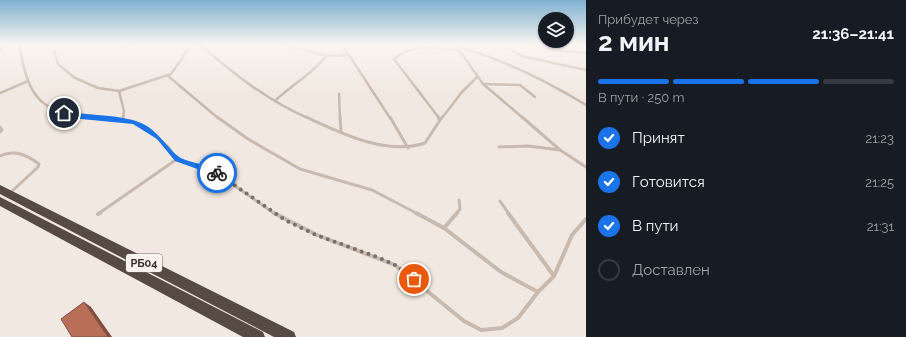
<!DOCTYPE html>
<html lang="ru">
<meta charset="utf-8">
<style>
body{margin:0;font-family:Raleway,sans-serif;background:#20242c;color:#f1f3f6;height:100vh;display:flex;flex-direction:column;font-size:15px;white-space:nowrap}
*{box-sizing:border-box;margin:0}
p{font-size:13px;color:#9ea1a6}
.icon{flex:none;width:22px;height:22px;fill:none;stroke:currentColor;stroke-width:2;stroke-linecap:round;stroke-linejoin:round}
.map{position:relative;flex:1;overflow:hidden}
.side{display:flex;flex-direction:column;background:#171b24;width:320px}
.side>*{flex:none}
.fabs{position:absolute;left:538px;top:12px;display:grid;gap:8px}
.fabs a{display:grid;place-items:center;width:36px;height:36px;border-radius:50%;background:#171b24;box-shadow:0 1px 3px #0004;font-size:20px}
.pin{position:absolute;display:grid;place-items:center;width:34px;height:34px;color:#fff;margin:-17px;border:2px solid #fff;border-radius:50%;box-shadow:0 1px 4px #0007}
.courier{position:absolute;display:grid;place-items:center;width:40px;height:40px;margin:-20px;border:3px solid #1a73e8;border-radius:50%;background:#fff;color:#222;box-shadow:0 1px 5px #0007}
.head em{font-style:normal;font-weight:700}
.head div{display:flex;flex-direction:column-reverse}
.head{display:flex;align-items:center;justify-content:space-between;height:68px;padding:0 12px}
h1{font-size:26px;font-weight:700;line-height:30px}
.bar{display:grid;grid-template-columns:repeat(4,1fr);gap:6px 4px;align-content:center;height:48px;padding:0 12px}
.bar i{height:5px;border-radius:3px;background:#363941}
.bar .selected{background:#1a73e8}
.bar p{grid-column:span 4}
ol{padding:0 12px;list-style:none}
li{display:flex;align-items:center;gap:12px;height:44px}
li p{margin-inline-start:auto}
li .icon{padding:4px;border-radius:50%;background:#1a73e8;color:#fff;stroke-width:4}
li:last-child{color:#9ea1a6}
li i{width:22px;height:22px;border:2px solid #363941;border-radius:50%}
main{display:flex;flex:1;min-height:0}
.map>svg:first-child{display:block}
</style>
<main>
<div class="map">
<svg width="586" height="337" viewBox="0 0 586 337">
<rect width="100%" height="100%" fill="#f1e9e1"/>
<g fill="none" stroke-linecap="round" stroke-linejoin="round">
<g stroke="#c8baae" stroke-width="2.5">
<path d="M19 44C29 100 39 113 98 118"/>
<path d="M117 44 122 47 135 44"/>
<path d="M199 44C232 72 267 101 308 118"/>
<path d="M283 44 326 56 349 55 341 44"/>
<path d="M455 44 483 84 523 118"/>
<path d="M499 44 522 56 586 70"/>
<path d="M533 44 553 50 586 53"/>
<path d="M456 46C503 59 545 80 586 105"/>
<path d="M0 50 5 44"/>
<path d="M54 51 58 64 75 78 98 88 119 91 171 74 192 44"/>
<path d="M349 55 390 118"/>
<path d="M168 76 218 118"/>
<path d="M483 84 520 85 535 97"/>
<path d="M119 91 124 111 123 118"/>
<path d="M0 93 28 81"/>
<path d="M339 94 340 118"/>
<path d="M275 101C290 86 315 72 326 56"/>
<path d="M439 118 394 59C410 43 438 49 459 50"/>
<path d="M442 118 462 92 477 77"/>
</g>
<g stroke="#c8baae" stroke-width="3">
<path d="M87 117 123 120V117"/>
<path d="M217 117 248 139 300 169 372 190 418 214"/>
<path d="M306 117C341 133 386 156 425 143L442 117"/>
<path d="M340 117 341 131"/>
<path d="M390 117 408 148"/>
<path d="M438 117 439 119"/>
<path d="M522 117 560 150 586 167"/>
<path d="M123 120 135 122 145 127 168 147 177 159 218 174 275 214"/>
<path d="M0 127 2 130 0 132"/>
<path d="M499 147 528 146 560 150"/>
<path d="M0 156C15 149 27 155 39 164L38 167 9 194"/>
<path d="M500 201 509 214"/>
<path d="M98 214 177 159"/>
<path d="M456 214 460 209 459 200"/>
</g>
<g stroke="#c8baae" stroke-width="4">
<path d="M274 213 317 235 395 265 464 321 481 330 502 328 518 318 538 292 554 276 572 235 586 219"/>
<path d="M416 213 444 228 501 272 538 292"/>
<path d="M508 213 554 276"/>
<path d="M98 214 100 213"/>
<path d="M444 228 457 213"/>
</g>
<g fill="#574a44" fill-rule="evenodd">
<path d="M0 185 294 332 296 337H274L0 194Z"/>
<path d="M0 197 263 332 265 337H243L0 206Z"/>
</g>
</g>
<path fill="#824d3d" d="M84 302 91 307 112 337H108Z"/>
<path fill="#b96e57" stroke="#824d3d" d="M84 302 108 337H72L61 319Z"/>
<linearGradient id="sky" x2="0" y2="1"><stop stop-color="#7fb0d0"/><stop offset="0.48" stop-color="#f9f5f2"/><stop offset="1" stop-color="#f9f5f2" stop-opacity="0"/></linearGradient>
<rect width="586" height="92" fill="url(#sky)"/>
<path fill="#1a73e8" d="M64 111C88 116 126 114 145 125 160 133 170 152 181 158 192 164 212 164 220 173L217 176 175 161 157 139 133 124 81 119 63 114Z"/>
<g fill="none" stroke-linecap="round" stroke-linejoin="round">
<path stroke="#79706b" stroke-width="4" stroke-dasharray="0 7.2" d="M217 173 285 220 316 235 380 258 395 265 414 279"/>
</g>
<g text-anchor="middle" stroke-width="3.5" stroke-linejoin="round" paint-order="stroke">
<rect fill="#f9f3ed" stroke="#726a66" stroke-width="1" x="126" y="254" width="36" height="18" rx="3"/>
<g font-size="11" font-weight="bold" fill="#382f2c">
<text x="144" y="267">РБ04</text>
</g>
</g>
</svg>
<div class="fabs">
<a><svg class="icon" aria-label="layers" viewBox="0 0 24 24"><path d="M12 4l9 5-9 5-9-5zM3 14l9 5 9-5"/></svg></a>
</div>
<div class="pin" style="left:414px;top:279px;background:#ea580c"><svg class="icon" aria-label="bag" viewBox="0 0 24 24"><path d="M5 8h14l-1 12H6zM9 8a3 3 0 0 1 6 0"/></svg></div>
<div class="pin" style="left:64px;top:113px;background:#1f2937"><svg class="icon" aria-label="home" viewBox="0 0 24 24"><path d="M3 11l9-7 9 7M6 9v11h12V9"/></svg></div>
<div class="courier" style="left:217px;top:173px"><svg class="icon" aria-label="bike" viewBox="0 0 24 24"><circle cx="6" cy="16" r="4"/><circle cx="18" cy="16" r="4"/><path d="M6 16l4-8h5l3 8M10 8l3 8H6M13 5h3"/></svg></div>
</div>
<section class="side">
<div class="head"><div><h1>2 мин</h1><p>Прибудет через</p></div><em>21:36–21:41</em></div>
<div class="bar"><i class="selected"></i><i class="selected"></i><i class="selected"></i><i></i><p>В пути · 250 m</p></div>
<ol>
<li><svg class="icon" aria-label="check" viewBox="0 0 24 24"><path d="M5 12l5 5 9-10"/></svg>Принят<p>21:23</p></li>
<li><svg class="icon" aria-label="check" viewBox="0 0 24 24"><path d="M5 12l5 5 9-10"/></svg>Готовится<p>21:25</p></li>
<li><svg class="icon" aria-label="check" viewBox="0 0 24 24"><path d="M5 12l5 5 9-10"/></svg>В пути<p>21:31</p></li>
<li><i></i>Доставлен</li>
</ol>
</section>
</main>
